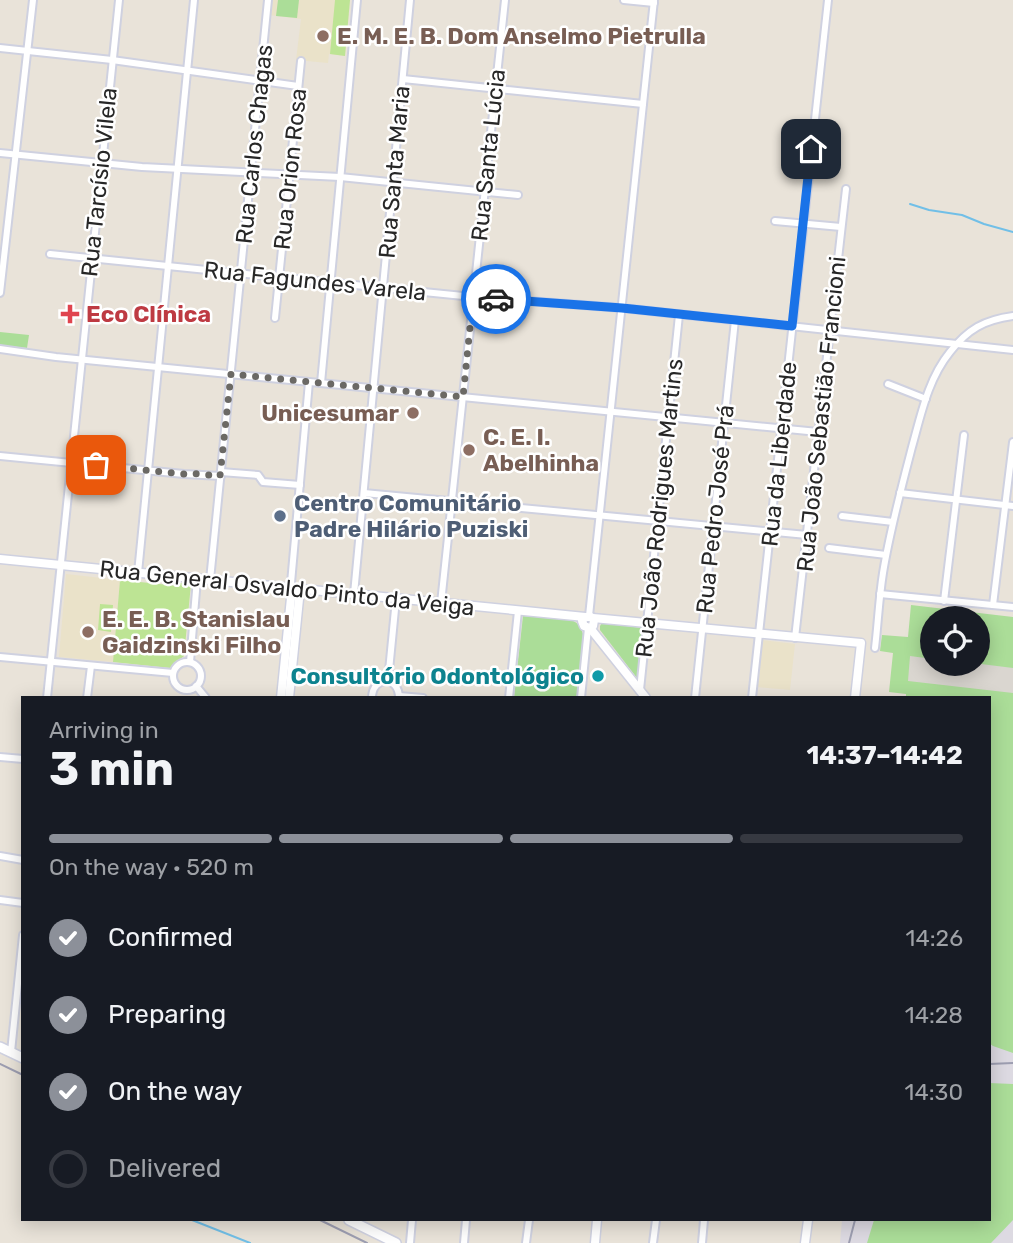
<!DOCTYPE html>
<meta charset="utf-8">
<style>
body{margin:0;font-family:Rubik,sans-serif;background:#20242c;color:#f1f3f6;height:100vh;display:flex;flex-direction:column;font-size:26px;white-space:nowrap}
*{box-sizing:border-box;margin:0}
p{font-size:23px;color:#9ea1a6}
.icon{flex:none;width:38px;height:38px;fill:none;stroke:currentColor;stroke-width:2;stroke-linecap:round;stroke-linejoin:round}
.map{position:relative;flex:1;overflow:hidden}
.details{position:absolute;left:21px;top:696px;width:970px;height:525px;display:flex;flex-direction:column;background:#171b24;border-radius:0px;box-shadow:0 4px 18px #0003}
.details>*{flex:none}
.controls{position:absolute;left:920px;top:606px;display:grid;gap:14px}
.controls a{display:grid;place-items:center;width:70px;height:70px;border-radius:50%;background:#171b24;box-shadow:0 4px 18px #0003;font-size:35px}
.pin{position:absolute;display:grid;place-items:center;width:60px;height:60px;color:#fff;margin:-30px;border-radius:14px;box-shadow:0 4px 10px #0006}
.courier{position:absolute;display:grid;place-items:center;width:70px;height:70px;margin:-35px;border:5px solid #1a73e8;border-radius:50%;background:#fff;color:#222;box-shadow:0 2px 9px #0007}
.summary em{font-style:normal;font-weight:700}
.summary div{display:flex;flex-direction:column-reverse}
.summary{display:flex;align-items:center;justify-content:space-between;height:119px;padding:0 28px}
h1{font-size:46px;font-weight:700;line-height:52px}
.bar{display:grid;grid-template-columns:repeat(4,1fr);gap:10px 7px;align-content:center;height:84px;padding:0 28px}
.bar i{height:9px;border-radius:5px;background:#363941}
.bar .selected{background:#8c9099}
.bar p{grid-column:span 4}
ol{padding:0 28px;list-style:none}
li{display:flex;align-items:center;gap:21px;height:77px}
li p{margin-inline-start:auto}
li .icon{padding:7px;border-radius:50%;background:#8c9099;color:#fff;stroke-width:4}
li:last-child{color:#9ea1a6}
li i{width:38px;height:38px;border:4px solid #363941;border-radius:50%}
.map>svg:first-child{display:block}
</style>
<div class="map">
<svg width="1013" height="1243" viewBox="0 0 1013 1243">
<rect width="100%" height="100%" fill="#e9e3d9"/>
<path fill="#dddae2" d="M989 920 1013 928V1243H840L842 1220H989Z"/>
<g fill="#eae2c9">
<path d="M270 0H350L345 56 329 54 328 63 296 60 301 19 269 15Z"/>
<path d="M66 574 120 580 113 662 59 657Z"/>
<path d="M762 640 795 644 790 690 757 687Z"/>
</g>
<g fill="#abdd98" fill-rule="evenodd">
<path d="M278 0H299L297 18 276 16Z"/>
<path d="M0 332 29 335 27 348 0 345Z"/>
<path d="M911 605 1013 617V1053L993 1046 989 1043V698H906V694L889 692 893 653 880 651 882 635 908 637ZM933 618H978V663H933Z"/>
<path d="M523 616 570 620C578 622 580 626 583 634L577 698H514Z"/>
<path d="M602 623 642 628 637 678 600 630V626Z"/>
<path d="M989 1083 1013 1084V1220L991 1243H867L874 1220H989Z"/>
</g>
<g fill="#bde494">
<path d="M335 0H350L345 56 330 54Z"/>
<path d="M120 580 179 586 180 583 191 584 184 656 170 668 113 662Z"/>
<path d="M100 604 113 605 111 632 98 630Z"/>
</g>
<path fill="#dad6d0" d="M910 656 933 659V663H973L1013 668V693L908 681Z"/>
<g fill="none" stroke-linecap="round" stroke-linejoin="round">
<g stroke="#71bfe7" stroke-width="2">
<path d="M910 204 929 210 962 215 984 224 1013 232"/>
<path d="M192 1220 250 1243"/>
</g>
<defs>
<g id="minor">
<path d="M624 0 654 3"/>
<path d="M0 48 112 60 298 86"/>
<path d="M403 79 643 104"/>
<path d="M0 153 142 167 340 177 518 195"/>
<path d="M775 221 841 227"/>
<path d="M50 254 473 297 622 308 1013 350"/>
<path d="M0 293 33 0"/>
<path d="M275 318 301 61"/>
<path d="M0 349 56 357 818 432"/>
<path d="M321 383 357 0"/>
<path d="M888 384 926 399"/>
<path d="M0 456 184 474 221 476"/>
<path d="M221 472 258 475 263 482 300 485"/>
<path d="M364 493 807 535"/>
<path d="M900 493 1013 506"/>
<path d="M842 516 893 522"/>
<path d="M829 548 886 555"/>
<path d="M138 573 194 0"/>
<path d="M210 580 268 0"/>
<path d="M292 588 291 583 309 382"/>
<path d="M354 594 410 0"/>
<path d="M880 594 1013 607"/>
<path d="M944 601 964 435"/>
<path d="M441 603 505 0"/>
<path d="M993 605 1013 442"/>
<path d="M589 616 654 0"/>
<path d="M795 638 846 189"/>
<path d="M875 648C878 623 879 598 883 573 890 530 901 489 912 447 921 415 928 379 950 352 968 329 984 320 1013 316"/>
<path d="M0 657 173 673"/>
<path d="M190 662 197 579"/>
<circle cx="187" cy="676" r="14"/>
<path d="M388 681 396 599"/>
<path d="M196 686 206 698"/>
<path d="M640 690 679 315"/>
<path d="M399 696 423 698"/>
<path d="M47 698 119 0"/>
<path d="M87 698 91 666"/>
<path d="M372 698C372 676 399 675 399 698"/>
<path d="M509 698 518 611"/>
<path d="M581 698 588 628"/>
<path d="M695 698 735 320"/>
<path d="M752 698 828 0"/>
<path d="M0 757 23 759"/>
<path d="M0 856 23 860"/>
<path d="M0 900 23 903"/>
<path d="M11 1052 23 935"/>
<path d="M410 1243 412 1220"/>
<path d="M464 1243 466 1220"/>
<path d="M526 1243 529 1220"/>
<path d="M653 1243 656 1220"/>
<path d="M702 1243 704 1220"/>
</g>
<g id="tertiary">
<path d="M0 559 585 617"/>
<path d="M593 618 861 643 855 698"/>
<path d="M590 628 593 626 594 620 591 617H585L582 621 584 626 590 628 646 698"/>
<path d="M281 698 292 588"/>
<path d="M289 698 300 589"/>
<path d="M595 1243 597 1220"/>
<path d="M805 1243 808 1220"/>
</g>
<g id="secondary">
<path d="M0 1047 23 1058"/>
<path d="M349 1220 396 1243"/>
</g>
</defs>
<use href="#minor" stroke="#cfd1e0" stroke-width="10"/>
<use href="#tertiary" stroke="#cfd1e0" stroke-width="11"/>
<use href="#secondary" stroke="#cfd1e0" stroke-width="12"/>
<use href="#minor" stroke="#fff" stroke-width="6"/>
<use href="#tertiary" stroke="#fff" stroke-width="8"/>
<use href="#secondary" stroke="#fff" stroke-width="9"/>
<g stroke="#9d9eb1" stroke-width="2">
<path d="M0 1064 23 1075"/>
<path d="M989 1064 1013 1063"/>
<path d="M320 1220 367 1243"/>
<path d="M849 1243 855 1220"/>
</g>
</g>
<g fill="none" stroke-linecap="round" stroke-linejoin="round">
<path stroke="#6b6965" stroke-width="7" stroke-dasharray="0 12.6" d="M96 465 184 474 188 473 220 476 231 374 463 397 473 297 496 299"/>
<path stroke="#1a73e8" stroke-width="9" d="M496 299 622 308 792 326 811 149"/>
</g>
<g fill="#8d6e63" stroke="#fff" stroke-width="2.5">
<circle cx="323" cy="36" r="7"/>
<circle cx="413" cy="413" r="7"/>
<circle cx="469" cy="450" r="7"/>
<circle cx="88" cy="632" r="7"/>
</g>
<path fill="#e0444e" stroke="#fff" stroke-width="2.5" d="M66.5 303.5h7v7h7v7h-7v7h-7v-7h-7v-7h7z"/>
<circle fill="#5c6f8a" stroke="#fff" stroke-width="2.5" cx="280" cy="516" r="7"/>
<circle fill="#0f9aa8" stroke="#fff" stroke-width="2.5" cx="598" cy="676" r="7"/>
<g text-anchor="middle" stroke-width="5" stroke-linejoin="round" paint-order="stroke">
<g font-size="23" font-weight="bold" fill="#785e54" stroke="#fff" text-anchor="start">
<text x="337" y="44">E. M. E. B. Dom Anselmo Pietrulla</text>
<text x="399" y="421" text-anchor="end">Unicesumar</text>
<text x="483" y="445">C. E. I.<tspan x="483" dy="26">Abelhinha</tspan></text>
<text x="102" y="627">E. E. B. Stanislau<tspan x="102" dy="26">Gaidzinski Filho</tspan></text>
</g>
<g font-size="23" fill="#272727" stroke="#fff">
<text transform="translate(254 144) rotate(-84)" y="8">Rua Carlos Chagas</text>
<text transform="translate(488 155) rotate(-84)" y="8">Rua Santa Lúcia</text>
<text transform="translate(290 169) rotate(-84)" y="8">Rua Orion Rosa</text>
<text transform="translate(394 172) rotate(-85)" y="8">Rua Santa Maria</text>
<text transform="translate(99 182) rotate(-84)" y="8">Rua Tarcísio Vilela</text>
<text transform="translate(315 281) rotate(6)" y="8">Rua Fagundes Varela</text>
<text transform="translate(821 414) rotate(-84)" y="8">Rua João Sebastião Francioni</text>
<text transform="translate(779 454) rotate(-84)" y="8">Rua da Liberdade</text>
<text transform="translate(659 508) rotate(-84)" y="8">Rua João Rodrigues Martins</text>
<text transform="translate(715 509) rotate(-84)" y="8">Rua Pedro José Prá</text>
<text transform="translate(287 588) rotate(6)" y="8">Rua General Osvaldo Pinto da Veiga</text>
</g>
<g font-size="23" font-weight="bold" fill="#be3a42" stroke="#fff" text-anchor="start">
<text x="86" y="322">Eco Clínica</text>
</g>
<g font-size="23" font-weight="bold" fill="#4e5e75" stroke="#fff" text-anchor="start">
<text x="294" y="511">Centro Comunitário<tspan x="294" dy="26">Padre Hilário Puziski</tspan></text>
</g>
<g font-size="23" font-weight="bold" fill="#0d838f" stroke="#fff" text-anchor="end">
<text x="584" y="684">Consultório Odontológico</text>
</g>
</g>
</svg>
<div class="controls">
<a><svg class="icon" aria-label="locate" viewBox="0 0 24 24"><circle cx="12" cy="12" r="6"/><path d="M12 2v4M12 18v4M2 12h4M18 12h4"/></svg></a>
</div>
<div class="pin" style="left:96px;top:465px;background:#ea580c"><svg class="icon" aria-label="bag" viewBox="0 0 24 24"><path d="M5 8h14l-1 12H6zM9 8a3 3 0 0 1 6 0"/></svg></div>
<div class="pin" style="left:811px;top:149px;background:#1f2937"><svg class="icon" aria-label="home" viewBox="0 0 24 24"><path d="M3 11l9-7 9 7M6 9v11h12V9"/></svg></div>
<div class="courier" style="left:496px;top:299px"><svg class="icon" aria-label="car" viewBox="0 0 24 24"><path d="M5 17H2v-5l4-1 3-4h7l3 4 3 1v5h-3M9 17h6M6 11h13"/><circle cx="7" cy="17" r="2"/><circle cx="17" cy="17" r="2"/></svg></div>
<section class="details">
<div class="summary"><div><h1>3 min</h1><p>Arriving in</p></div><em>14:37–14:42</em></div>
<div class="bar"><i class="selected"></i><i class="selected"></i><i class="selected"></i><i></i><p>On the way · 520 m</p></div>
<ol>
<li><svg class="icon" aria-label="check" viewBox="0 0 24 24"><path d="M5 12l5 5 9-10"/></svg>Confirmed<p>14:26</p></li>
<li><svg class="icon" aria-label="check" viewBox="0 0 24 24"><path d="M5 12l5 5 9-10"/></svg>Preparing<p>14:28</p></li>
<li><svg class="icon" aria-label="check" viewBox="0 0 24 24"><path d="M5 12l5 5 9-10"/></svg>On the way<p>14:30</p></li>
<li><i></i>Delivered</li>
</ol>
</section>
</div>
